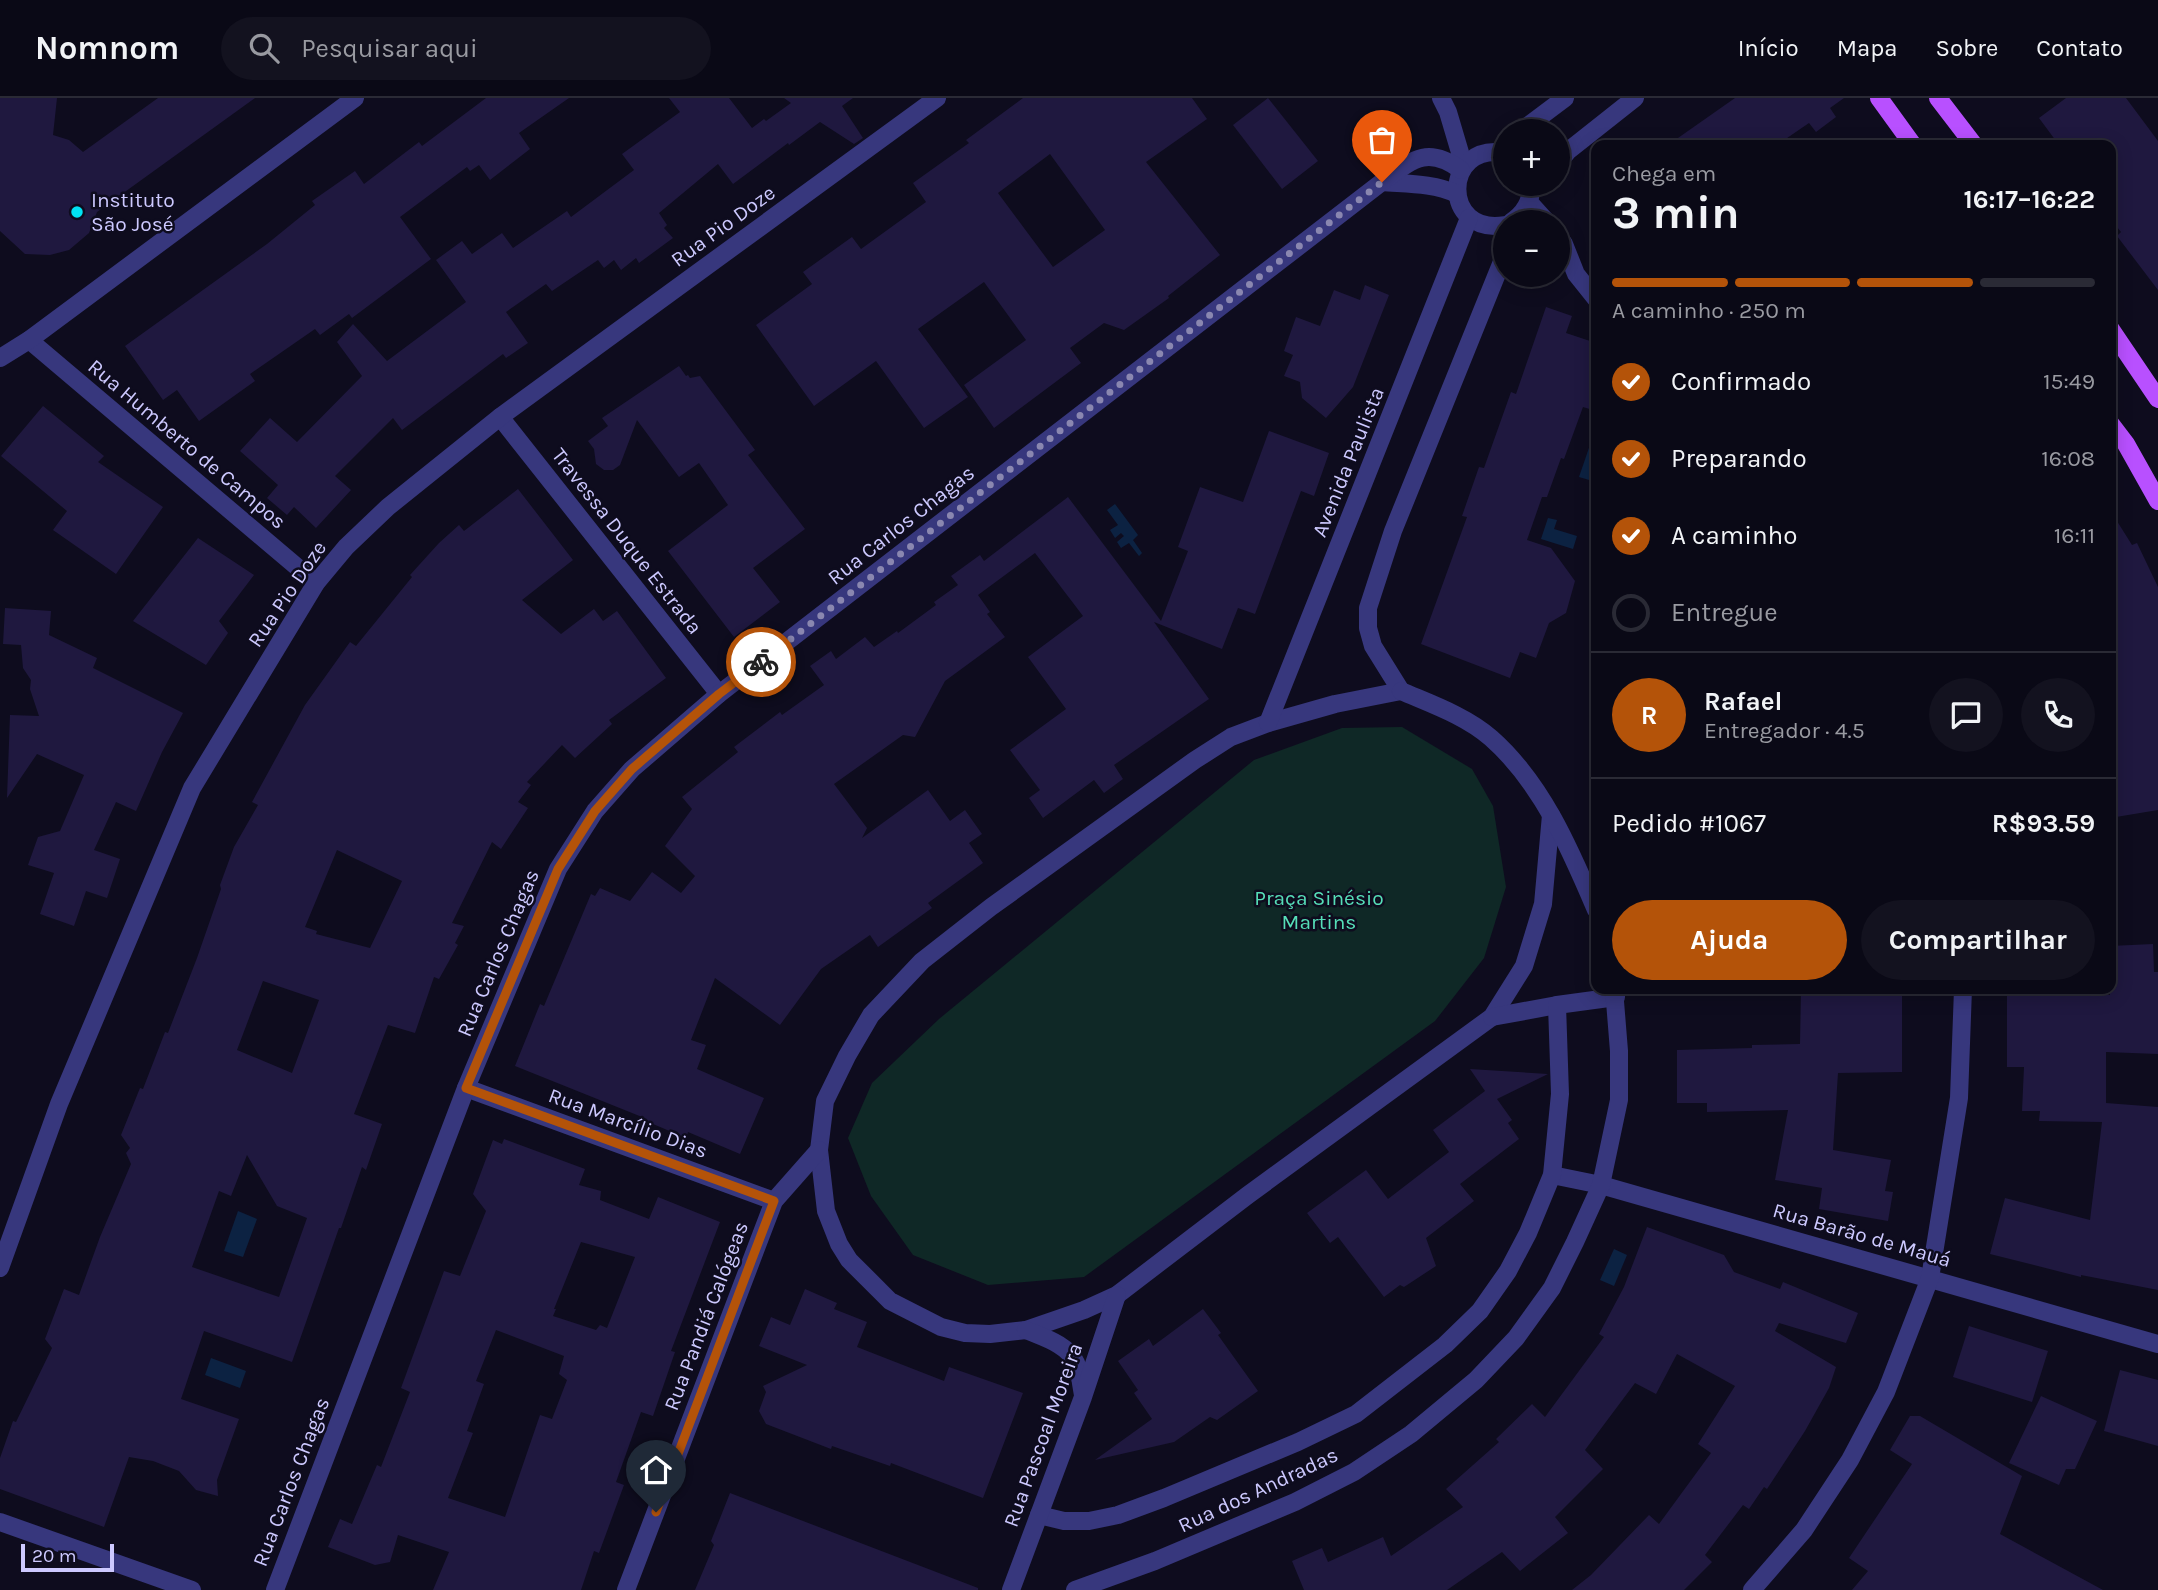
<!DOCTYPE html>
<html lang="pt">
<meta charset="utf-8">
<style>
body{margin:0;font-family:Karla,sans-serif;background:#13121f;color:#f1f3f6;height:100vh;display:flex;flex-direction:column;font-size:26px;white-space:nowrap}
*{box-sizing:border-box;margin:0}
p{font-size:23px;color:#999aa1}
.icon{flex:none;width:38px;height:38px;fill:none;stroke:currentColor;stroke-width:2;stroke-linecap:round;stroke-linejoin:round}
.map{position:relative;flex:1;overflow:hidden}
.drawer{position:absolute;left:1591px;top:42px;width:525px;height:854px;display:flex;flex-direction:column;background:#0a0916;border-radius:14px;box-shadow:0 4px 18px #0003,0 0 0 2px #2a2a35}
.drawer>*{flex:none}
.fabs{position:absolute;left:1493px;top:21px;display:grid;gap:14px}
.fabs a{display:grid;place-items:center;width:77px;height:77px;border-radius:50%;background:#0a0916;box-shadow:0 4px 18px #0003,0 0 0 2px #2a2a35;font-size:35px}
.scale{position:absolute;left:21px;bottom:18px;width:93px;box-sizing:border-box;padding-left:7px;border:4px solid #cdc9ff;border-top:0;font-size:19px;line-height:24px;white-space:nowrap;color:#cdc9ff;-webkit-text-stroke:5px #0e0c1e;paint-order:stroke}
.pin{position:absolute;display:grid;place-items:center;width:60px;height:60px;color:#fff;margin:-72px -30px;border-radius:50% 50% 50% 0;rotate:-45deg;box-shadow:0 0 7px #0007}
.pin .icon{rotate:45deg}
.courier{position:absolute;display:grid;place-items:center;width:70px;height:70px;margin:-35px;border:5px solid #b45309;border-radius:50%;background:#fff;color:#222;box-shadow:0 2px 9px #0007}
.overview em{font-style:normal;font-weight:700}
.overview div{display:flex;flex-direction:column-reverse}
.overview{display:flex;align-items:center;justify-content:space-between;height:119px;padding:0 21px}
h1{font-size:46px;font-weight:700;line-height:52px}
.bar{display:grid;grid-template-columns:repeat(4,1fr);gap:10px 7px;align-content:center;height:84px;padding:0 21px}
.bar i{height:9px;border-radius:5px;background:#2a2a35}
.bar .active{background:#b45309}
.bar p{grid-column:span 4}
.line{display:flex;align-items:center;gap:18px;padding:0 21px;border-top:2px solid #2a2a35}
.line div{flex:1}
.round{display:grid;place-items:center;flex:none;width:74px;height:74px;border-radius:37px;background:#13121f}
ol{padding:0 21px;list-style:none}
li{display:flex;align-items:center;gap:21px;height:77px}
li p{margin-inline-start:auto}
li .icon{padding:7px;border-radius:50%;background:#b45309;color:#fff;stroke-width:4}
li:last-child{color:#999aa1}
li i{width:38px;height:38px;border:4px solid #2a2a35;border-radius:50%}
.primary-button{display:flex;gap:14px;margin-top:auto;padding:14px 21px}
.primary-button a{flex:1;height:80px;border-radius:42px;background:#b45309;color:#fff;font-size:28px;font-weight:700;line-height:80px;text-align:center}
.primary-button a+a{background:#13121f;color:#f1f3f6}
header{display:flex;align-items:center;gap:42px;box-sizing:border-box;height:98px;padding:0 35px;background:#0a0916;border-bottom:2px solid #2a2a35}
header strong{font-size:33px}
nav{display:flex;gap:38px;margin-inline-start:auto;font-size:24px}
.search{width:490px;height:63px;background:#13121f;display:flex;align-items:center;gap:18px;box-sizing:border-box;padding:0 24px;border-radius:38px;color:#999aa1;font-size:26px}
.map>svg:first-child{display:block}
</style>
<header>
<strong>Nomnom</strong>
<div class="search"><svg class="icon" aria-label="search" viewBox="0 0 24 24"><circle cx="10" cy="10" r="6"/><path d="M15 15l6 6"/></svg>Pesquisar aqui</div>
<nav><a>Início</a><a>Mapa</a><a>Sobre</a><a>Contato</a></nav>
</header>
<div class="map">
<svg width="2158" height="1492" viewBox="0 0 2158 1492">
<rect width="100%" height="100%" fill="#0e0c1e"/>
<path fill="#0f2826" d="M1402 629 1472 671 1493 708 1506 789 1484 860 1435 923 1084 1179 988 1187 913 1157 871 1098 848 1040 872 985 939 921 1254 662 1342 630Z"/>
<g fill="#0c2242">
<path d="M1592 341 1596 343V384L1579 379Z"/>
<path d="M1115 406 1138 437 1133 442 1142 455 1139 458 1129 445 1121 450 1117 444 1124 438 1121 435 1115 440 1110 432 1118 427 1107 412Z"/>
<path d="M1548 420 1557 422 1554 431 1577 438 1573 451 1541 441Z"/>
<path d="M238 1113 257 1121 243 1159 224 1153Z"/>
<path d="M1614 1151 1627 1157 1614 1188 1600 1182Z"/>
<path d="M211 1260 246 1273 240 1290 205 1277Z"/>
</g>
<g fill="#1f183f" fill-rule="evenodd">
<path d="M0 0H57L53 37 69 42 83 54 158 0H255L97 114 89 135 69 152 50 157 25 156 0 133Z"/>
<path d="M486 0H569L519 35 530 51 490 82 479 67 470 73 467 69 400 119 431 161 352 220 349 216 320 237 315 231 250 276 255 283 199 323 177 292 163 302 125 248 267 146 315 107 312 103 355 73 364 86 419 44 422 48Z"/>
<path d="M669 0H729L752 30 764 21 766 23 791 5 784 0H853L842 8 863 40 854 46 820 24 789 47 788 45 733 86 718 66 659 115 667 127 664 130 673 140 639 165 636 160 621 172 614 162 604 170 598 162 552 193 546 186 506 214 528 245 506 260 503 256 402 332 393 320 335 378 351 392 316 430 294 409 287 417 267 400 278 387 240 353 270 320 297 344 362 278 337 244 353 226 387 263 466 204 436 162 462 143 472 156 502 135 513 150 567 113 571 119 634 72 622 56 680 14Z"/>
<path d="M1023 0H1192L1207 21 1146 64 1220 157 1168 198 1169 200 1124 232 1104 225 1070 250 1081 265 994 330 964 287 1026 242 984 184 918 231 968 299 924 330 876 263 814 308 756 227 812 186 803 174 852 139 861 151 926 104 913 85 969 45 966 42ZM1050 56 1105 132 1053 169 998 95Z"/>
<path d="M1268 0 1318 63 1282 91 1233 27Z"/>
<path d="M1735 0H1844L1830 10 1836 19 1816 34 1809 25 1777 47H1668Z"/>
<path d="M2066 0H2126L2158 43V192L2117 138 2121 134 2110 120V47H2059L2039 20Z"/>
<path d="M1365 187 1389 197 1353 289 1326 320 1302 300 1300 284 1284 278 1293 257 1284 253 1296 219 1320 228 1334 192 1360 202Z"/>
<path d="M1546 209 1572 218 1566 235 1596 245V313L1583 309 1564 361 1561 360 1547 399H1542L1527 442 1551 450 1575 483 1566 515 1549 525 1536 560 1520 554 1510 580 1421 546 1467 419 1462 418 1479 369 1484 370 1511 294 1516 296Z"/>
<path d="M679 268 686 278 688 277 690 280 700 278 755 352 748 357 805 431 753 470 780 504 734 539 668 453 728 407 699 365 679 379 637 322 620 367 613 372H604L596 366 594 351 588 343 608 328 602 320Z"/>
<path d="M43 308 104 358 98 364 163 409 116 476 53 432 67 413 1 358Z"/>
<path d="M1269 333 1329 355 1314 398 1301 393 1255 516 1238 510 1222 551 1154 524 1209 601 1114 667 1123 681 1104 695 1094 682 1043 720 1029 700 1040 692 1010 652 1066 611 1028 559 1083 518 1035 455 978 497 990 514 987 516 1005 539 945 583 915 639 903 637 834 686 867 730 862 740 928 692 950 723 965 712 982 736 969 745 983 765 928 805 932 810 878 849 870 837 821 871 780 927 715 880 691 942 706 947 697 971 764 1000 740 1056 688 1034 686 1040 646 1023 647 1021 515 968 540 906 544 908 591 796 595 798 600 790 630 803 652 774 681 795 695 778 665 748 692 711 682 699 738 654 734 649 780 614 782 617 824 587 810 568 831 553 836 561 865 539 874 549 897 533 898 535 936 507 934 504 958 487 951 478 980 457 984 463 1068 399 1161 523 1188 453 1178 449 1200 389 1243 404Z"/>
<path d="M518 391 573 462 522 502 561 536 594 511 603 523 617 513 666 580 609 622 612 626 575 660 562 647 527 684 531 687 518 704 528 710 501 751 492 744 452 825 464 828 455 845 458 847 439 881 434 879 415 935 388 927 354 1016 382 1026 366 1072 362 1069 341 1130H339L292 1264 204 1233 181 1301 239 1321 217 1382 218 1398 196 1392 179 1373 153 1363 129 1359 104 1429 0 1391V1360L13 1323 16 1324 52 1250 45 1241 64 1191 79 1197 100 1139 131 1066 126 1055 130 1050 121 1037 140 990 143 991 165 934 168 935 197 860 221 791 220 787 234 749 258 707 252 704 305 607 350 544 356 548 412 479 410 477 439 445 459 427 464 433ZM337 752 402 783 370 850 316 836 317 833 305 829ZM263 883 319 902 292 975 237 952ZM247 1057 277 1108 307 1120 279 1199 192 1169 219 1093 231 1098Z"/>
<path d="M2110 412 2132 447 2137 445 2158 489V712L2110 720Z"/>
<path d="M198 440 254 477 219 523 228 535 206 567 133 523Z"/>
<path d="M5 510 51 513 49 537 97 560 93 570 183 615 162 654 136 713 116 704 94 752 120 761 107 800 86 793 74 828 40 816 54 775 28 767 38 739 60 733 84 677 37 656 7 700 10 617 39 618 30 591 31 582 23 570 21 547 3 546Z"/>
<path d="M2153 846 2154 874H2158V956L2106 954V1005L2158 1009V1192L2081 1177V1179L1990 1156 2005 1100 2090 1122 2102 1024 2039 1023 2040 1013H2022L2024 969H2007V898L2110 897V848Z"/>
<path d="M1801 891H1902V974L1838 975 1833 1052 1891 1062 1885 1093 1893 1094 1888 1123 1819 1111 1822 1090 1775 1082 1788 1012 1707 1014V1005H1677V952L1752 950V947L1800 946Z"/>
<path d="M1470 971 1548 976 1497 1001 1512 1022 1508 1025 1519 1041 1460 1086 1474 1103 1426 1140 1436 1168 1404 1189 1400 1187 1384 1199 1338 1139 1330 1145 1307 1115 1366 1072 1388 1101 1449 1054 1433 1032 1485 993Z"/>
<path d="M504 1041 585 1071 579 1087 601 1093 600 1102 649 1121 658 1099 720 1124 671 1253 675 1254 653 1318 641 1314 616 1384 624 1387 599 1455 594 1453 581 1492H433L449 1454 398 1437 390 1464 375 1467 328 1449 340 1421 352 1426 377 1367 381 1369 410 1294 401 1290 444 1173 460 1178 486 1113 473 1096 493 1042 502 1046ZM581 1144 635 1159 607 1230 600 1227 596 1232 553 1218 556 1211H554ZM496 1232 564 1258 559 1276 567 1282 552 1321 540 1317 505 1419 448 1400 473 1335 467 1333 484 1286 476 1283Z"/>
<path d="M1647 1129 1724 1157 1734 1174 1780 1191 1783 1184 1858 1215 1846 1245 1779 1225 1775 1233 1836 1269 1829 1290 1805 1333 1767 1391 1764 1389 1749 1411 1743 1407 1705 1457 1712 1464 1684 1492H1572L1591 1477 1649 1417 1659 1426 1711 1355 1698 1346 1735 1288 1677 1256 1656 1296 1635 1285 1585 1352 1603 1371 1555 1419 1568 1435 1520 1473 1502 1454 1447 1492H1304L1292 1463 1322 1450 1328 1464 1383 1439 1391 1458 1463 1409 1446 1391 1499 1344 1496 1341 1532 1306 1545 1319 1604 1239 1599 1236 1624 1189Z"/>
<path d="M805 1191 837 1205 834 1211 867 1224 857 1249 944 1283 949 1269 1023 1295 983 1400 891 1365 890 1368 832 1348 831 1351 766 1326 759 1313 766 1294 763 1288 807 1267 759 1248 771 1219 790 1227Z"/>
<path d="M1203 1211 1221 1235 1218 1237 1258 1293 1217 1322 1210 1319 1174 1344 1095 1362 1152 1321 1134 1295 1138 1292 1118 1263 1149 1241 1153 1248Z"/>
<path d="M1969 1228 2048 1253 2032 1304 1953 1279Z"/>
<path d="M2120 1272 2158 1282V1348L2104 1333Z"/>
<path d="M2041 1298 2097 1323 2075 1371H2066L2059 1387 2009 1365Z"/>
<path d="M1910 1318H1920L2022 1378 2000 1436 2103 1492H1852L1868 1473 1849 1460 1912 1366 1890 1352Z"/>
<path d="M730 1395 978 1490V1492H695L714 1447 711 1443Z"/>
</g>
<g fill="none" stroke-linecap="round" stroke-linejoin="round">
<g stroke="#37377d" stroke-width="18">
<path d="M1441 0 1448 14 1464 68"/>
<path d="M1521 33 1565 0"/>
<path d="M1505 55C1442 44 1441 138 1505 127"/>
<path d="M1558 65 1568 53 1635 0"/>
<path d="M1382 84C1407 86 1433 85 1457 96"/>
<path d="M1529 104 1547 124"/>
<path d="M1511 124C1525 115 1532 103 1531 86"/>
<path d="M1558 137 1564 146 1576 176 1596 201"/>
<path d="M29 242 316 485"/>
<path d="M0 260 29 242 355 0"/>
<path d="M500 319 719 596"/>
<path d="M1401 593 1335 606 1268 625 1231 639 1195 662 991 809 922 863 871 917 847 958 825 1003 819 1052 826 1113 839 1146 849 1162 890 1203 941 1229 965 1235 990 1236 1026 1232 1084 1212 1117 1197 1248 1097 1492 919 1524 868 1543 806 1551 717"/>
<path d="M1401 593 1373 548 1368 530V510L1393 433 1503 161 1505 151"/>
<path d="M1401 593C1431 606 1466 618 1491 640 1542 685 1570 751 1596 812"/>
<path d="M1268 625 1469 120"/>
<path d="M1492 919 1557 907"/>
<path d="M466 990 774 1103"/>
<path d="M1552 1077 1601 1087 2158 1246"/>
<path d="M0 1170 59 1006 192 690 316 485 346 449 388 409 500 319 937 0"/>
<path d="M1026 1232C1042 1239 1068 1246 1076 1265 1080 1274 1081 1287 1083 1297"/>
<path d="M1039 1417 1064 1423H1089L1118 1417 1164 1400 1298 1344 1356 1316 1445 1247 1480 1213 1508 1173 1528 1135 1552 1077 1560 996 1557 907 1616 899"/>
<path d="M0 1424 192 1492"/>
<path d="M275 1492 466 990 558 771 595 713 632 671 719 596 1382 84C1412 62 1427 47 1461 72"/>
<path d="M626 1492 774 1103 819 1052"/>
<path d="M1011 1492 1083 1299 1117 1197"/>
<path d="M1075 1492 1155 1463 1295 1404 1354 1374 1411 1336 1476 1282 1516 1240 1552 1190 1575 1144 1601 1087 1619 1002V953L1614 891"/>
<path d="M1752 1492 1804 1432 1850 1362 1886 1294 1930 1180 1959 1000 1963 891"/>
</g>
<g stroke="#b850ff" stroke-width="18">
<path d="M1879 0 1913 47"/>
<path d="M1938 0 1974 47"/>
<path d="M2110 230 2158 301"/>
<path d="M2110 325 2126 346 2158 403"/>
</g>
</g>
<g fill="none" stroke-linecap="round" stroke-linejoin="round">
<path stroke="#8a87b0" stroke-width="7" stroke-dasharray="0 12.6" d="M761 564 1382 84"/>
<path stroke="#b45309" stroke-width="9" d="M656 1414 774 1103 466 990 558 771 595 713 632 671 719 596 761 564"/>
</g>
<circle fill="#01e2f3" stroke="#0e0c1e" stroke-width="2.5" cx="77" cy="114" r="7"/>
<g text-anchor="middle" stroke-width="5" stroke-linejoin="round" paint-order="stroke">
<g font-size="21" fill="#cdc9ff" stroke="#0e0c1e" text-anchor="start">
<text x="91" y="109">Instituto<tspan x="91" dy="24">São José</tspan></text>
</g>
<g font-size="21" fill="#cdc9ff" stroke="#0e0c1e">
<text transform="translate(723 128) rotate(-36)" y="7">Rua Pio Doze</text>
<text transform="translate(187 346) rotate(40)" y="7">Rua Humberto de Campos</text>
<text transform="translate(1348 364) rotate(-68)" y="7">Avenida Paulista</text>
<text transform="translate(901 427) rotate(-38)" y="7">Rua Carlos Chagas</text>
<text transform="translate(627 443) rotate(52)" y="7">Travessa Duque Estrada</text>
<text transform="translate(287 496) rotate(-56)" y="7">Rua Pio Doze</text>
<text transform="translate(498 855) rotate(-67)" y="7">Rua Carlos Chagas</text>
<text transform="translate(628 1025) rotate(20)" y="7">Rua Marcílio Dias</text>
<text transform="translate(1862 1137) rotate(16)" y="7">Rua Barão de Mauá</text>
<text transform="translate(706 1218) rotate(-69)" y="7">Rua Pandiá Calógeas</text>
<text transform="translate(1043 1337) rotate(-70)" y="7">Rua Pascoal Moreira</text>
<text transform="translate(291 1384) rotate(-69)" y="7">Rua Carlos Chagas</text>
<text transform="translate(1258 1392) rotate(-25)" y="7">Rua dos Andradas</text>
</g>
<g font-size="21" fill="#56deb8" stroke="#0e0c1e">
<text x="1319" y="807">Praça Sinésio<tspan x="1319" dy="24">Martins</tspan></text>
</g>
</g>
</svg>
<div class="fabs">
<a>+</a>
<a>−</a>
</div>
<div class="scale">20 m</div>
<div class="pin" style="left:1382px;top:84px;background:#ea580c"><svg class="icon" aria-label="bag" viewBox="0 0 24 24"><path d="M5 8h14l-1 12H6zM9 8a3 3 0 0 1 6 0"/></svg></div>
<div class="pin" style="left:656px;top:1414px;background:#1f2937"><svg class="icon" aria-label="home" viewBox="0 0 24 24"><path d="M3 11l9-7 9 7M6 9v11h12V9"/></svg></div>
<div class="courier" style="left:761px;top:564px"><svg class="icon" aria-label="bike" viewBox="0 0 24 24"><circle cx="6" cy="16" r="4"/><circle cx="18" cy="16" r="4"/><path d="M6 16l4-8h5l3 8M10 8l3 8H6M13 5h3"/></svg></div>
<section class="drawer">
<div class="overview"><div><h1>3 min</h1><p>Chega em</p></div><em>16:17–16:22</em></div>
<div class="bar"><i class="active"></i><i class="active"></i><i class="active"></i><i></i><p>A caminho · 250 m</p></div>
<ol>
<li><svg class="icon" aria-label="check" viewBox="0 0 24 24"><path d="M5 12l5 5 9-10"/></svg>Confirmado<p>15:49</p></li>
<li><svg class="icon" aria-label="check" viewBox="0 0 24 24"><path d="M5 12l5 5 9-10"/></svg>Preparando<p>16:08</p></li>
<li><svg class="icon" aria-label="check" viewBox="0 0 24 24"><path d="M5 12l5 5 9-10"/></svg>A caminho<p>16:11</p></li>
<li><i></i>Entregue</li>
</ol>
<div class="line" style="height:126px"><b class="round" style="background:#b45309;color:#fff">R</b><div><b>Rafael</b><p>Entregador · 4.5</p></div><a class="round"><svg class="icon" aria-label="chat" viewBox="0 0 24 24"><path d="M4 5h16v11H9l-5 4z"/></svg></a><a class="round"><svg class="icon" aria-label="phone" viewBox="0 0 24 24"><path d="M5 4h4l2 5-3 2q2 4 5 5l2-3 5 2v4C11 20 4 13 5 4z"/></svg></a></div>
<div class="line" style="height:91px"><div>Pedido #1067</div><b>R$93.59</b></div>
<div class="primary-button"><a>Ajuda</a><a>Compartilhar</a></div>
</section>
</div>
